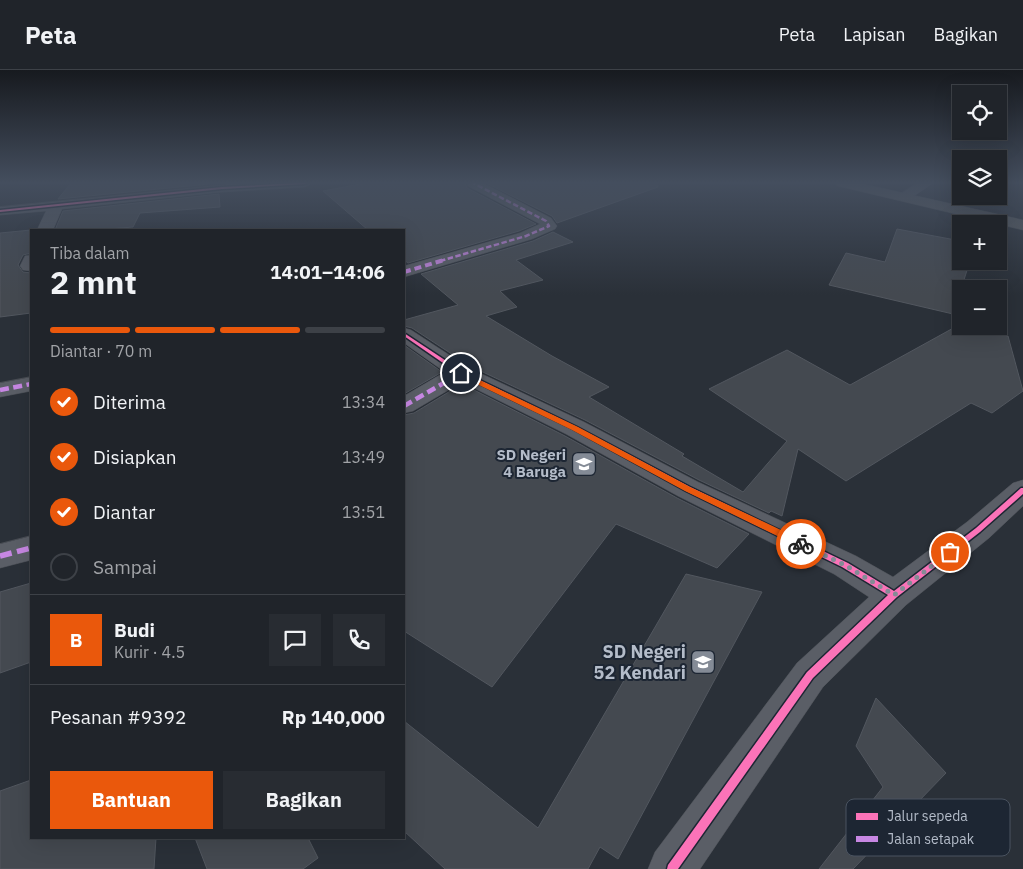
<!DOCTYPE html>
<html lang="id">
<meta charset="utf-8">
<style>
body{margin:0;font-family:"IBM Plex Sans",sans-serif;background:#282c32;color:#f1f3f6;height:100vh;display:flex;flex-direction:column;font-size:19px;white-space:nowrap}
*{box-sizing:border-box;margin:0}
p{font-size:16px;color:#a2a4a8}
.icon{flex:none;width:28px;height:28px;fill:none;stroke:currentColor;stroke-width:2;stroke-linecap:round;stroke-linejoin:round}
.map{position:relative;flex:1;overflow:hidden}
.details{position:absolute;left:30px;top:159px;width:375px;height:610px;display:flex;flex-direction:column;background:#20242a;border-radius:0px;box-shadow:0 5px 20px #0002,0 0 0 1px #3d4147}
.details>*{flex:none}
.buttons{position:absolute;left:952px;top:15px;display:grid;gap:10px}
.buttons a{display:grid;place-items:center;width:55px;height:55px;border-radius:0px;background:#20242a;box-shadow:0 5px 20px #0002,0 0 0 1px #3d4147;font-size:25px}
.pin{position:absolute;display:grid;place-items:center;width:42px;height:42px;color:#fff;margin:-21px;border:2px solid #fff;border-radius:50%;box-shadow:0 1px 5px #0007}
.courier{position:absolute;display:grid;place-items:center;width:50px;height:50px;margin:-25px;border:4px solid #ea580c;border-radius:50%;background:#fff;color:#222;box-shadow:0 1px 6px #0007}
.overview em{font-style:normal;font-weight:700}
.overview div{display:flex;flex-direction:column-reverse}
.overview{display:flex;align-items:center;justify-content:space-between;height:85px;padding:0 20px}
h1{font-size:32px;font-weight:700;line-height:38px}
.bar{display:grid;grid-template-columns:repeat(4,1fr);gap:8px 5px;align-content:center;height:60px;padding:0 20px}
.bar i{height:6px;border-radius:4px;background:#3d4147}
.bar .on{background:#ea580c}
.bar p{grid-column:span 4}
.line{display:flex;align-items:center;gap:12px;padding:0 20px;border-top:1px solid #3d4147}
.line div{flex:1}
.round{display:grid;place-items:center;flex:none;width:52px;height:52px;border-radius:0px;background:#282c32}
ol{padding:0 20px;list-style:none}
li{display:flex;align-items:center;gap:15px;height:55px}
li p{margin-inline-start:auto}
li .icon{padding:5px;border-radius:50%;background:#ea580c;color:#fff;stroke-width:4}
li:last-child{color:#a2a4a8}
li i{width:28px;height:28px;border:2px solid #3d4147;border-radius:50%}
.cta{display:flex;gap:10px;margin-top:auto;padding:10px 20px}
.cta a{flex:1;height:58px;border-radius:0px;background:#ea580c;color:#fff;font-size:20px;font-weight:700;line-height:58px;text-align:center}
.cta a+a{background:#282c32;color:#f1f3f6}
header{display:flex;align-items:center;gap:30px;box-sizing:border-box;height:70px;padding:0 25px;background:#20242a;border-bottom:1px solid #3d4147}
header strong{font-size:24px}
nav{display:flex;gap:28px;margin-inline-start:auto;font-size:18px}
.map>svg:first-child{display:block}
</style>
<header>
<strong>Peta</strong>
<nav><a>Peta</a><a>Lapisan</a><a>Bagikan</a></nav>
</header>
<div class="map">
<svg width="1023" height="799" viewBox="0 0 1023 799">
<rect width="100%" height="100%" fill="#2a3038"/>
<g fill="#444950" stroke="#52575f">
<path d="M71 113H219L58 129Z"/>
<path d="M366 113H465L467 118 536 154 519 161 408 193 404 190V160H368L323 121Z"/>
<path d="M486 113H657L658 117 557 153 552 146Z"/>
<path d="M219 124 220 137 140 143 133 157 95 160H55L63 141Z"/>
<path d="M897 159 961 171V191H970L953 244 829 215 846 183 885 192Z"/>
<path d="M31 160V183L23 185 18 195 23 202 31 203V243L0 247V163Z"/>
<path d="M553 162 573 172 516 190 543 210 500 221 517 237 486 246 552 286 609 317 589 327 684 384 682 386 743 422 787 371 709 319 787 280 850 315 957 256 1008 266 1023 321 992 343 971 333 846 411 798 379 782 446 771 441 769 443 699 410 585 350 470 296 412 258 404 256V250L458 235 421 204 533 171Z"/>
<path d="M404 275 442 302 404 324Z"/>
<path d="M462 314 565 366 677 428 749 464 717 498 616 454 492 617 404 561V345L414 343Z"/>
<path d="M686 504 762 522 618 789 600 777 588 799H445L404 761V651L538 758Z"/>
<path d="M31 513V592L0 603V522Z"/>
<path d="M876 628 946 703 853 799H819L883 717 856 676Z"/>
<path d="M31 710V768H156L154 799H0V721Z"/>
<path d="M195 768H308L318 788 303 799H207Z"/>
</g>
<g fill="none" stroke-linecap="round" stroke-linejoin="round">
<defs>
<g id="minor">
<path d="M243 113H312L305 117 222 122 62 139 53 160H37L46 141 0 145V137Z"/>
<path d="M467 113H483L551 148 557 156 555 159 532 169 404 207V196L520 163 540 154 468 116Z"/>
<path d="M917 113H933L914 126H904L902 123Z"/>
<path d="M31 185V201L23 200 20 196 25 186Z"/>
<path d="M404 258 411 260 469 298 584 352 698 412 856 486 893 507 967 452 1013 413 1023 410V436L989 468 906 535 823 617 700 799H648L655 782 797 593 869 527 834 504 678 426 566 364 462 312 413 341 404 343V326L445 302 404 273Z"/>
<path d="M31 307V321L0 327V313Z"/>
<path d="M31 466V490L0 498V474Z"/>
</g>
<path id="highway" d="M836 113H859L1023 150V160L838 116Z"/>
</defs>
<use href="#minor" stroke="#484c53" stroke-width="1"/>
<use href="#highway" stroke="#474c53" stroke-width="1"/>
<use href="#minor" fill="#5a5e66" fill-rule="evenodd"/>
<use href="#highway" fill="#5a5d60" fill-rule="evenodd"/>
<path stroke="#c787e3" stroke-width="2.5" stroke-dasharray="5.5 2.5" stroke-linecap="butt" d="M440 191 526 166 549 156 546 151 473 113"/>
<path stroke="#c787e3" stroke-width="4" stroke-dasharray="7 4" stroke-linecap="butt" d="M404 202 444 190"/>
<g stroke="#c787e3" stroke-width="4.5" stroke-dasharray="9 4.5" stroke-linecap="butt">
<path d="M0 320 31 314"/>
<path d="M404 336 461 303"/>
</g>
<path stroke="#c787e3" stroke-width="5.5" stroke-dasharray="12 5.5" stroke-linecap="butt" d="M0 486 31 478"/>
<defs>
<g id="cycleway">
<path d="M295 113H307L305 114 222 119 0 142V140L222 117Z"/>
<path d="M404 263 463 302 577 357 690 417 848 493 894 521 976 458 1021 418H1023V424L980 462 897 527 813 608 678 799H667L668 795 807 602 888 525 842 497 686 421 573 359 459 304 404 266Z"/>
</g>
</defs>
<use href="#cycleway" stroke="#1d2633" stroke-width="3"/>
<use href="#cycleway" fill="#fb73b8" fill-rule="evenodd"/>
</g>
<linearGradient id="sky" x2="0" y2="1"><stop stop-color="#171a1f"/><stop offset="0.5" stop-color="#444e5e"/><stop offset="1" stop-color="#444e5e" stop-opacity="0"/></linearGradient>
<rect width="1023" height="225" fill="url(#sky)"/>
<path fill="#ea580c" d="M458 302H463L578 357 690 417 804 471 806 474 804 476H798L685 421 572 360 458 305Z"/>
<g fill="none" stroke-linecap="round" stroke-linejoin="round">
<path stroke="#848b96" stroke-width="5" stroke-dasharray="0 9" d="M801 474 845 495 894 525 950 482"/>
</g>
<defs>
<symbol id="school-square" viewBox="-11 -11 22 22"><rect x="-9" y="-9" width="18" height="18" rx="4" fill="#848b96" stroke="#1d2633"/><path d="M0-5L7-2L0 1L-7-2ZM-4 1L0 2.5L4 1V4Q0 6-4 4Z" fill="#fff"/></symbol>
</defs>
<g fill-rule="evenodd">
<use href="#school-square" x="570" y="380" width="28" height="28"/>
<use href="#school-square" x="689" y="578" width="28" height="28"/>
</g>
<g text-anchor="middle" stroke-width="4" stroke-linejoin="round" paint-order="stroke">
<g font-size="15" font-weight="bold" fill="#b4bcc9" stroke="#1d2633" text-anchor="end">
<text x="566" y="390">SD Negeri<tspan x="566" dy="17">4 Baruga</tspan></text>
</g>
<g font-size="18" font-weight="bold" fill="#b4bcc9" stroke="#1d2633" text-anchor="end">
<text x="686" y="588">SD Negeri<tspan x="686" dy="21">52 Kendari</tspan></text>
</g>
</g>
<rect x="846" y="729" width="164" height="57" rx="8" fill="#1d2633" stroke="#4a5360" stroke-width="1"/>
<rect x="856" y="743" width="22" height="7" fill="#fb73b8"/>
<rect x="856" y="766" width="22" height="6" fill="#c787e3"/>
<g font-size="14" fill="#b4bcc9">
<text x="887" y="751">Jalur sepeda</text>
<text x="887" y="774">Jalan setapak</text>
</g>
</svg>
<div class="buttons">
<a><svg class="icon" aria-label="locate" viewBox="0 0 24 24"><circle cx="12" cy="12" r="6"/><path d="M12 2v4M12 18v4M2 12h4M18 12h4"/></svg></a>
<a><svg class="icon" aria-label="layers" viewBox="0 0 24 24"><path d="M12 4l9 5-9 5-9-5zM3 14l9 5 9-5"/></svg></a>
<a>+</a>
<a>−</a>
</div>
<div class="pin" style="left:950px;top:482px;background:#ea580c"><svg class="icon" aria-label="bag" viewBox="0 0 24 24"><path d="M5 8h14l-1 12H6zM9 8a3 3 0 0 1 6 0"/></svg></div>
<div class="pin" style="left:461px;top:303px;background:#1f2937"><svg class="icon" aria-label="home" viewBox="0 0 24 24"><path d="M3 11l9-7 9 7M6 9v11h12V9"/></svg></div>
<div class="courier" style="left:801px;top:474px"><svg class="icon" aria-label="bike" viewBox="0 0 24 24"><circle cx="6" cy="16" r="4"/><circle cx="18" cy="16" r="4"/><path d="M6 16l4-8h5l3 8M10 8l3 8H6M13 5h3"/></svg></div>
<section class="details">
<div class="overview"><div><h1>2 mnt</h1><p>Tiba dalam</p></div><em>14:01–14:06</em></div>
<div class="bar"><i class="on"></i><i class="on"></i><i class="on"></i><i></i><p>Diantar · 70 m</p></div>
<ol>
<li><svg class="icon" aria-label="check" viewBox="0 0 24 24"><path d="M5 12l5 5 9-10"/></svg>Diterima<p>13:34</p></li>
<li><svg class="icon" aria-label="check" viewBox="0 0 24 24"><path d="M5 12l5 5 9-10"/></svg>Disiapkan<p>13:49</p></li>
<li><svg class="icon" aria-label="check" viewBox="0 0 24 24"><path d="M5 12l5 5 9-10"/></svg>Diantar<p>13:51</p></li>
<li><i></i>Sampai</li>
</ol>
<div class="line" style="height:90px"><b class="round" style="background:#ea580c;color:#fff">B</b><div><b>Budi</b><p>Kurir · 4.5</p></div><a class="round"><svg class="icon" aria-label="chat" viewBox="0 0 24 24"><path d="M4 5h16v11H9l-5 4z"/></svg></a><a class="round"><svg class="icon" aria-label="phone" viewBox="0 0 24 24"><path d="M5 4h4l2 5-3 2q2 4 5 5l2-3 5 2v4C11 20 4 13 5 4z"/></svg></a></div>
<div class="line" style="height:65px"><div>Pesanan #9392</div><b>Rp 140,000</b></div>
<div class="cta"><a>Bantuan</a><a>Bagikan</a></div>
</section>
</div>
